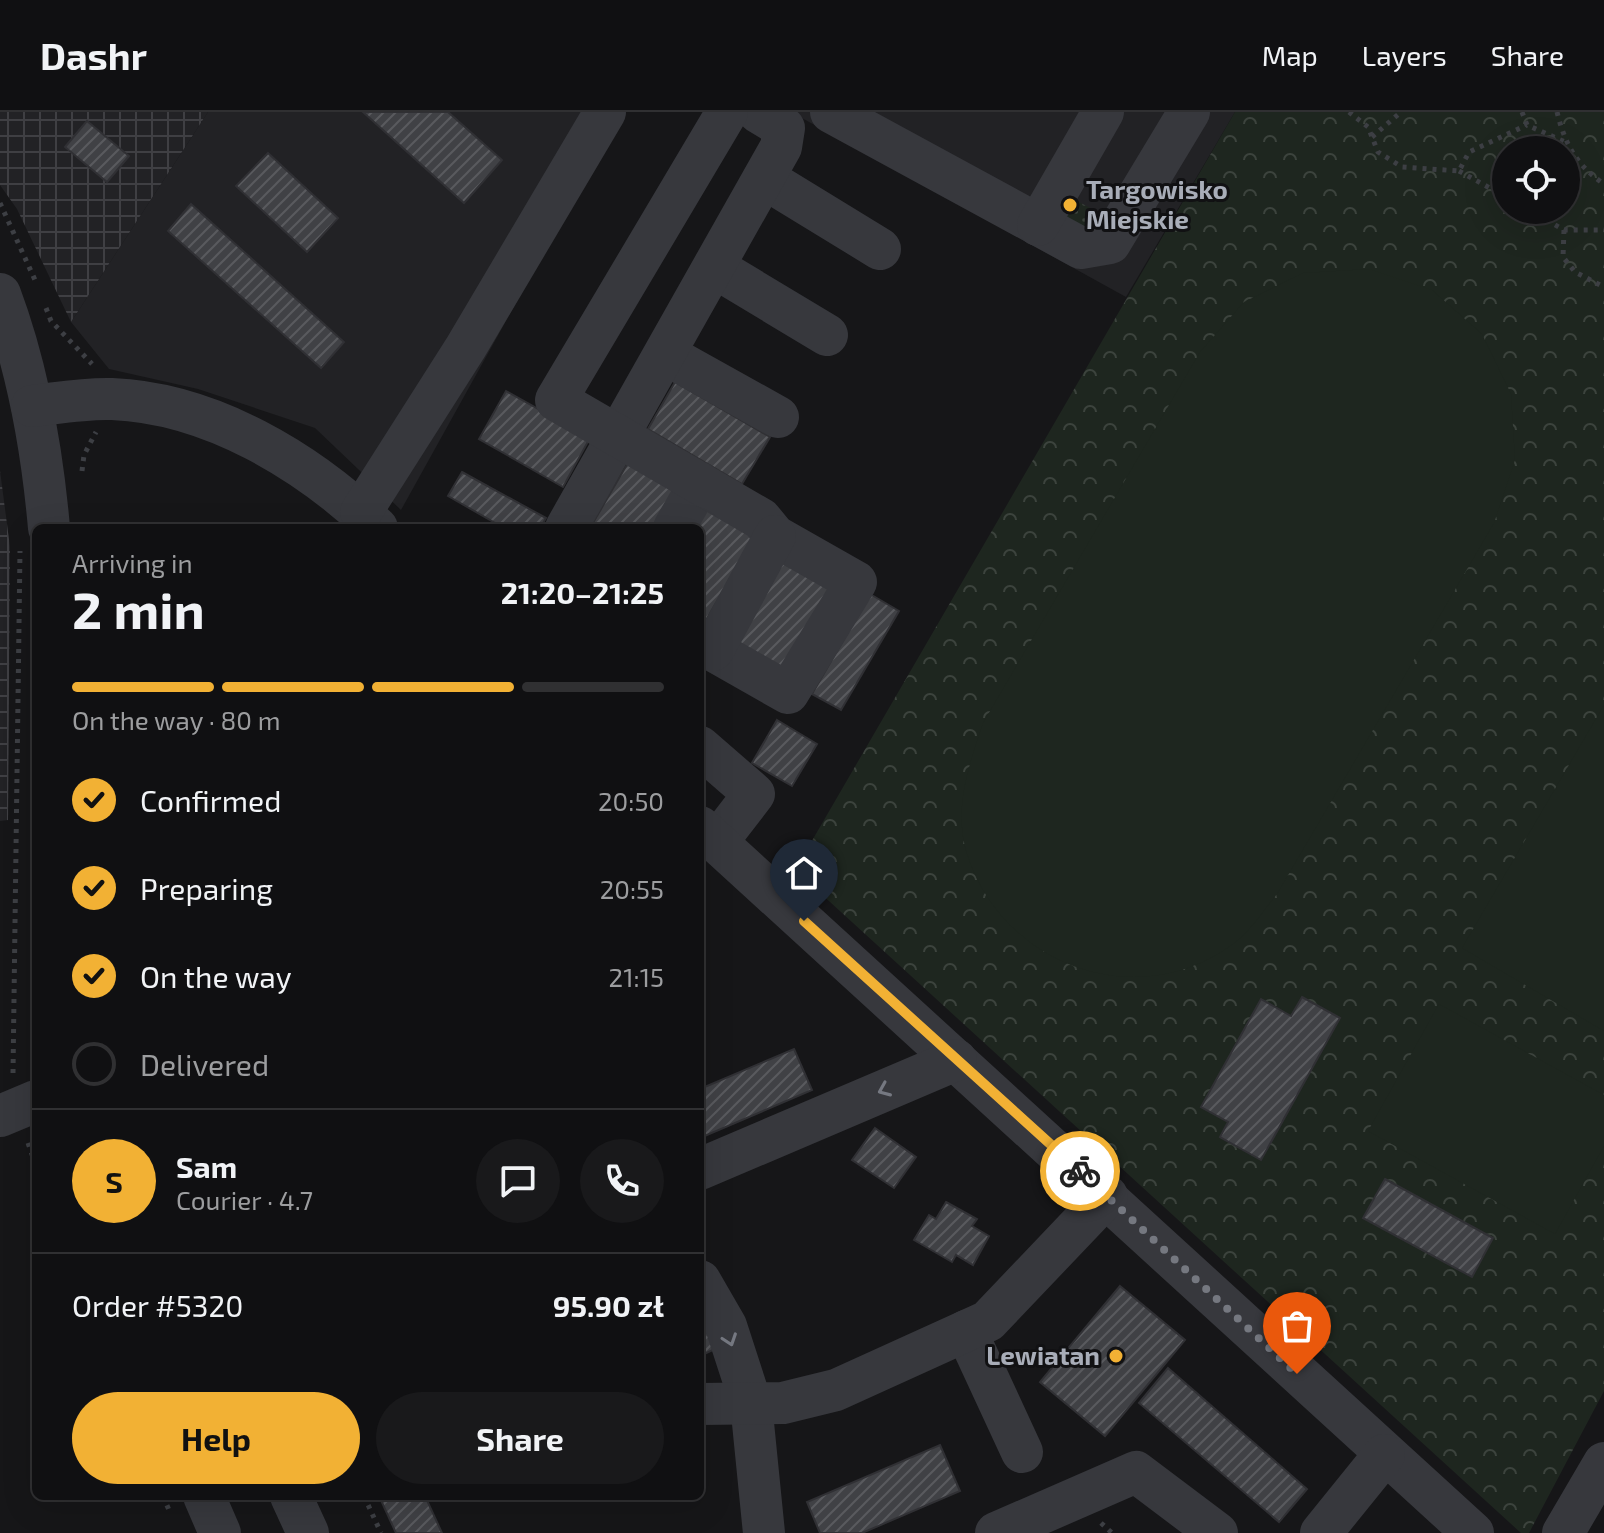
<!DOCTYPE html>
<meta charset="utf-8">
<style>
body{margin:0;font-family:"Exo 2",sans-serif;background:#19191b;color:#f1f3f6;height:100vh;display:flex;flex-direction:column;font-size:30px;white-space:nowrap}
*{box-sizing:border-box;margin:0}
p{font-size:26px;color:#9c9d9f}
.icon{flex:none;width:44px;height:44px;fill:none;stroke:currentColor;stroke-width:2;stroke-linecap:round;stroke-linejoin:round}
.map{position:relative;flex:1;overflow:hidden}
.side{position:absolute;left:32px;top:412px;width:672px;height:976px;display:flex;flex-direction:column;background:#101012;border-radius:12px;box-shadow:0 8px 32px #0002,0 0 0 2px #303032}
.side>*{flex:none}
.buttons{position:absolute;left:1492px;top:24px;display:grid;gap:16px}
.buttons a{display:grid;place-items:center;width:88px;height:88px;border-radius:50%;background:#101012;box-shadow:0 8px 32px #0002,0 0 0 2px #303032;font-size:40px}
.pin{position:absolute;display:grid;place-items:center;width:68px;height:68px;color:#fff;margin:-82px -34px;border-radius:50% 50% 50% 0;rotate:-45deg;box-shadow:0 0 8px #0007}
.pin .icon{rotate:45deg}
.courier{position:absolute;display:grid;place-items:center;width:80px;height:80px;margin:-40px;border:6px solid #f2b134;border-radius:50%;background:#fff;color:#222;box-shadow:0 2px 10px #0007}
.headline em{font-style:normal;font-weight:700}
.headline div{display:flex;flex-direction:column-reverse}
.headline{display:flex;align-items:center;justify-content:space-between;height:136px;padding:0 40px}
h1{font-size:52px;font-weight:700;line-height:60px}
.bar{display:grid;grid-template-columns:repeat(4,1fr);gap:12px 8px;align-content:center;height:96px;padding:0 40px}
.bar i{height:10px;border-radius:6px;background:#303032}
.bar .current{background:#f2b134}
.bar p{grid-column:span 4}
.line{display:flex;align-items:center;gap:20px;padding:0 40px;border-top:2px solid #303032}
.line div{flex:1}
.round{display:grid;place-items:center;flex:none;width:84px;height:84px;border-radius:42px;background:#19191b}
ol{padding:0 40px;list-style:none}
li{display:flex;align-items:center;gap:24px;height:88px}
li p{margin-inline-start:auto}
li .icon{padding:8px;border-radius:50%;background:#f2b134;color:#111;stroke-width:4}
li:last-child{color:#9c9d9f}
li i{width:44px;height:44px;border:4px solid #303032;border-radius:50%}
.primary-button{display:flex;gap:16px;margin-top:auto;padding:16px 40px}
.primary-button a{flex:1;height:92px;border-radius:48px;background:#f2b134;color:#111;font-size:32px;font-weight:700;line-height:92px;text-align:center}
.primary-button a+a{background:#19191b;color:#f1f3f6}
header{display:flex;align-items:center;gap:48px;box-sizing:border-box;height:112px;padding:0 40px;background:#101012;border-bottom:2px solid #303032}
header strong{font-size:38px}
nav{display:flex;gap:44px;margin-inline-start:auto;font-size:28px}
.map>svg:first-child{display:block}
</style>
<header>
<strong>Dashr</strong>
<nav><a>Map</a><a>Layers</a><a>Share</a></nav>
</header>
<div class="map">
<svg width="1604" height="1421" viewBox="0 0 1604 1421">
<defs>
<pattern id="industrial-grid" width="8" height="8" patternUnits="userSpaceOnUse" patternTransform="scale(2)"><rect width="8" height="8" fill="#222225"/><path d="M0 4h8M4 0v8" fill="none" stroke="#3f3f43"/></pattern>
<pattern id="grass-dots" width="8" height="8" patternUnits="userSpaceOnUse" patternTransform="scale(2)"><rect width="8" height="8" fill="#1e261f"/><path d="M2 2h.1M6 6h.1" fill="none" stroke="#3c433d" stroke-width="1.8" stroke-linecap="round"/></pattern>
<pattern id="park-crowns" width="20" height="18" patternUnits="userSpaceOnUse" patternTransform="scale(2)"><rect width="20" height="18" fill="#1e261f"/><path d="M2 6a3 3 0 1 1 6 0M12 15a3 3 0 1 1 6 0" fill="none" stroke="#3c433d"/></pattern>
<pattern id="building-hatch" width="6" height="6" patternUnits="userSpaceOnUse" patternTransform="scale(2)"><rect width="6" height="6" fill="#404145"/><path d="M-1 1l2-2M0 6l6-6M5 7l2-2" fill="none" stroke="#595a5e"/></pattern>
</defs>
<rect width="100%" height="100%" fill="#161618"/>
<g fill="#222225">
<path d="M208 0H622L401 398 315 316 198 277 109 257 71 210Z"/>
<path d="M791 0H1235L1126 185Z"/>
</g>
<g fill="url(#industrial-grid)">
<path d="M0 0H208L71 210 17 97 0 73Z"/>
<path d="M0 359 10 435 8 708 0 709Z"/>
</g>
<path fill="url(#grass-dots)" d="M1073 87 1106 104 1109 114 1068 115 1066 89Z"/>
<path fill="url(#park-crowns)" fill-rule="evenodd" d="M1235 0H1604V1279L1529 1421H1521L795 758ZM1506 38H1566V98H1506Z"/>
<g fill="#1e261f">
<path d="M1369 157 1432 178 1482 222 1511 282 1515 348 1494 411 1277 782C1264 798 1250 820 1233 832 1137 903 1002 853 967 742 953 697 969 653 983 611L1200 240 1244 190 1303 161Z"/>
<path d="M1604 593V919L1462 836Z"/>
<path d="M1439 892 1604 983V1034L1555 1122 1368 1019Z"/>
</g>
<g fill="url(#building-hatch)" stroke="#303034" stroke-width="2">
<path d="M363 0H448L502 48 464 91Z"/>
<path d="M87 9 129 44 107 70 65 35Z"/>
<path d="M268 41 338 106 307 140 236 74Z"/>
<path d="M191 92 344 230 321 256 168 119Z"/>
<path d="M675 270 770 325 742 372 648 317Z"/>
<path d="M506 279 590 326 563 375 479 327Z"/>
<path d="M629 349 677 376 654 416H590Z"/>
<path d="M462 360 546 406 540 416H504L448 384Z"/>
<path d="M708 394 756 422 701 517 700 416H696Z"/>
<path d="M788 441 836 469 780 563 732 536Z"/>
<path d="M870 482 899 499 841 598 812 582Z"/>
<path d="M777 608 817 632 792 674 752 651Z"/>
<path d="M1302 885 1340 906 1261 1048 1220 1025 1228 1010 1201 995 1261 887 1291 904Z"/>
<path d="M794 937 812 978 700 1026V977Z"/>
<path d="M875 1016 916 1045 894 1076 852 1048Z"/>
<path d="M1385 1067 1493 1126 1472 1165 1363 1106Z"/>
<path d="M946 1090 977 1107 972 1114 989 1124 973 1153 956 1143 952 1150 914 1128 929 1103 936 1107Z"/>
<path d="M1120 1174 1185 1228 1105 1324 1040 1270Z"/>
<path d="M700 1206 715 1237 700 1244Z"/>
<path d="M1168 1256 1307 1377 1279 1410 1139 1291Z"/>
<path d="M940 1333 960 1379 862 1421H820L807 1390Z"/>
<path d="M379 1384H425L442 1421H396Z"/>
</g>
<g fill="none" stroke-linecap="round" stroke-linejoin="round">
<g stroke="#3d3f44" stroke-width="5" stroke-dasharray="4 6" stroke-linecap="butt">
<path d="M1349 0 1368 15 1378 40 1402 55 1459 59 1469 40 1527 13"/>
<path d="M1522 0 1527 13 1565 30 1562 38"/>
<path d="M1557 0C1565 32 1576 53 1604 72"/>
<path d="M1372 25 1401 0"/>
<path d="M1459 59 1506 85"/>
<path d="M0 91 35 168"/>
<path d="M1529 98 1564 118H1604"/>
<path d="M1542 106 1545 98"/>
<path d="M1564 118 1563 145 1575 160 1604 175"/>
<path d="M46 196 51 209 92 252"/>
<path d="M82 359 84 343 96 320"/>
<path d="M13 961 20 439"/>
<path d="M28 1031 36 1054"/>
<path d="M163 1384 169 1398"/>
<path d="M364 1384 381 1421"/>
<path d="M1101 1411 1112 1421"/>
</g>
<g stroke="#37383d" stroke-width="42">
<path d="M831 0 1081 136 1110 131 1189 0"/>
<path d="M764 66 880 137"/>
<path d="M1038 113 1103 0"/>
<path d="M714 155 827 223"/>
<path d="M0 182C28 257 42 336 49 416"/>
<path d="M665 242 778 305"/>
<path d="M32 294C58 291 85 286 112 287 211 291 307 349 377 416"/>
<path d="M361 400 466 235 605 0"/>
<path d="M566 416 781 35 784 16 758 0"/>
<path d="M674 416 700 371"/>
<path d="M700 531 788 581 856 470 775 424 761 407 556 288 727 0"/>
<path d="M713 538 775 424"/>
<path d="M700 635 754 682 717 730"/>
<path d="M700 715 1473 1421"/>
<path d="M0 1004 36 989"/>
<path d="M700 1057 956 948"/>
<path d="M700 1169 726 1214 751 1291 764 1421"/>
<path d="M966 1219 1022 1340"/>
<path d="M700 1292 783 1291 836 1278 988 1209 1107 1084"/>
<path d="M204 1384 220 1421"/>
<path d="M291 1384 308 1421"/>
<path d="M996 1421 1136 1360 1217 1421"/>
<path d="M1321 1421 1384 1343"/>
<path d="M1563 1421 1604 1351"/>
</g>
</g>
<defs><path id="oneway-chevron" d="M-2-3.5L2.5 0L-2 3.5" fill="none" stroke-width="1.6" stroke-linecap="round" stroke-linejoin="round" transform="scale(2)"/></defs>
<g stroke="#757881">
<use href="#oneway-chevron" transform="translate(884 978) rotate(157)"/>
<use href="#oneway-chevron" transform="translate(730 1228) rotate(71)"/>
</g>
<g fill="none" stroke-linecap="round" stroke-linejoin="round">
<path stroke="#757880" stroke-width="8" stroke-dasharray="0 14.4" d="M1080 1059 1297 1262"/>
<path stroke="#f2b134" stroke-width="10" d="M804 809 1080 1059"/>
</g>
<g fill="#f2b134" stroke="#111113" stroke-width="3">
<circle cx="1070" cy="93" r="8"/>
<circle cx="1116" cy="1244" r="8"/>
</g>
<g text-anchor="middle" stroke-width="6" stroke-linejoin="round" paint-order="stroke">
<g font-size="26" font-weight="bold" fill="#a8adb8" stroke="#111113" text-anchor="start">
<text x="1086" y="87">Targowisko<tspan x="1086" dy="30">Miejskie</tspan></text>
<text x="1100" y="1253" text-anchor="end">Lewiatan</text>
</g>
</g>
</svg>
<div class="buttons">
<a><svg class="icon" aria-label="locate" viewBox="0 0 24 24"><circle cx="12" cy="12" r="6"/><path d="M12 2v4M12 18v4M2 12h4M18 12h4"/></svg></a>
</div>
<div class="pin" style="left:1297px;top:1262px;background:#ea580c"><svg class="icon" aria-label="bag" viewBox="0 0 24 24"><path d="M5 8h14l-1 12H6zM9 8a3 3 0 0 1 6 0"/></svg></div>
<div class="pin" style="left:804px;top:809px;background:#1f2937"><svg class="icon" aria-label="home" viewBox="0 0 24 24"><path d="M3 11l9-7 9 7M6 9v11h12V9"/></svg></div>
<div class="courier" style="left:1080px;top:1059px"><svg class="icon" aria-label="bike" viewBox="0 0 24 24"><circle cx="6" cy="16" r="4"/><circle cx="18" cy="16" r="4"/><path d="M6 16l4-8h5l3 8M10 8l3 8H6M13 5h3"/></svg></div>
<section class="side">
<div class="headline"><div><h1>2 min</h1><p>Arriving in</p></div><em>21:20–21:25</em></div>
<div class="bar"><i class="current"></i><i class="current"></i><i class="current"></i><i></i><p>On the way · 80 m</p></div>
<ol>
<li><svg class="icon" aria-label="check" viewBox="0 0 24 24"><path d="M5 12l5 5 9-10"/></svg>Confirmed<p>20:50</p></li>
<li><svg class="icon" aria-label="check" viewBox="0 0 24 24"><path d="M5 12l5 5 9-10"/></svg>Preparing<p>20:55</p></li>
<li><svg class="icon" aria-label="check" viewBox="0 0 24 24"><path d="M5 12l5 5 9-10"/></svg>On the way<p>21:15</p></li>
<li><i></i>Delivered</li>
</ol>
<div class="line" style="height:144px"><b class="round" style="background:#f2b134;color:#111">S</b><div><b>Sam</b><p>Courier · 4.7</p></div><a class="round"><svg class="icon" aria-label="chat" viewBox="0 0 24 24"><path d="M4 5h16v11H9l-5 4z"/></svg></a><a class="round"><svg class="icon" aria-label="phone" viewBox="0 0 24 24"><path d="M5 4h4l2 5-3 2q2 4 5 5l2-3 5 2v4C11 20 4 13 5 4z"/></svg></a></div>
<div class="line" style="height:104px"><div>Order #5320</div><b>95.90 zł</b></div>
<div class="primary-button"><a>Help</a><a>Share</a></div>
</section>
</div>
